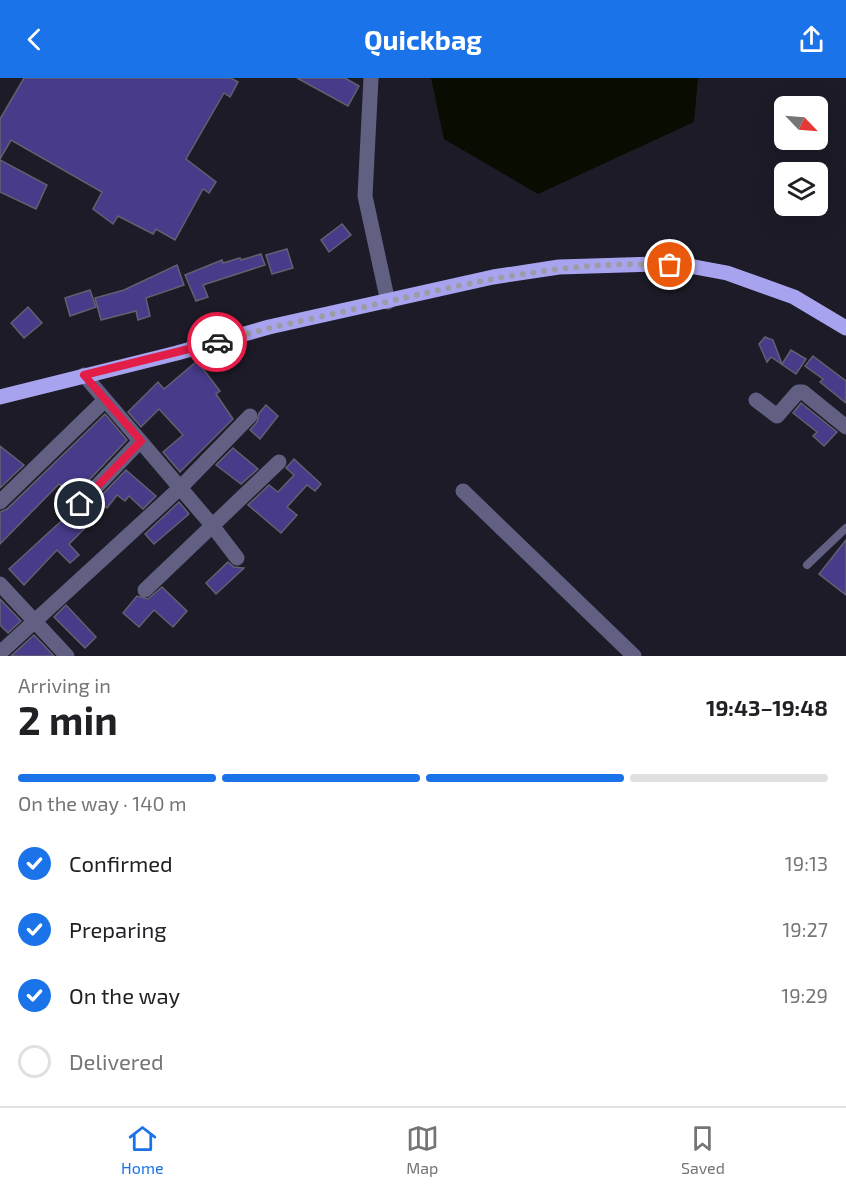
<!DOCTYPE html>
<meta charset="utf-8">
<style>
body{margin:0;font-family:"Exo 2",sans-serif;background:#f6f6f6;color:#202124;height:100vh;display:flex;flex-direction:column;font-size:22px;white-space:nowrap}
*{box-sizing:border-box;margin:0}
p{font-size:20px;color:#757577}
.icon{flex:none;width:33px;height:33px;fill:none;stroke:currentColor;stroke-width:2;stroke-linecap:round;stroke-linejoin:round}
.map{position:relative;height:578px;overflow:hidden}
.details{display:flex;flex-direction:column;background:#fff;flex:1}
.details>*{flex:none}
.needle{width:39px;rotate:115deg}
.buttons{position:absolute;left:774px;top:18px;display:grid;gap:12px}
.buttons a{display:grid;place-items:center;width:54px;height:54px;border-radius:9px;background:#fff;box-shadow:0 6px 24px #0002;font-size:30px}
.pin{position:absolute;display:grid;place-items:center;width:51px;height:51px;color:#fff;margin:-26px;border:3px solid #fff;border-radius:50%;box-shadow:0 2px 6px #0007}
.courier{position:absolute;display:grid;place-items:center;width:60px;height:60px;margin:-30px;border:4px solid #e11d48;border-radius:50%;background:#fff;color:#222;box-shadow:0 2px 8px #0007}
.headline em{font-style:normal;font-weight:700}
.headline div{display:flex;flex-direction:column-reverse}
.headline{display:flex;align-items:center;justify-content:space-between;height:102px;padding:0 18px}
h1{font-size:39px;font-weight:700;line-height:45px}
.bar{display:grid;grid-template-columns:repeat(4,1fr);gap:9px 6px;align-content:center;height:72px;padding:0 18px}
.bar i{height:8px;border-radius:4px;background:#e0e0e0}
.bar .selected{background:#1a73e8}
.bar p{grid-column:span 4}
ol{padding:0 18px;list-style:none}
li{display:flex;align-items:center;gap:18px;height:66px}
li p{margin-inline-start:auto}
li .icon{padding:6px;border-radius:50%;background:#1a73e8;color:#fff;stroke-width:4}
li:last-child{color:#757577}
li i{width:33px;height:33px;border:3px solid #e0e0e0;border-radius:50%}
header{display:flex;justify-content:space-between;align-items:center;height:78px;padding:0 18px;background:#1a73e8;color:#fff;font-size:27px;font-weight:700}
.menu{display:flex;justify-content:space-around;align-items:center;height:84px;border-top:2px solid #e0e0e0;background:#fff;font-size:16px;color:#757577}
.menu a{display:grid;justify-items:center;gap:3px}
.menu .selected{color:#1a73e8}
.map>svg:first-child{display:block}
</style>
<header><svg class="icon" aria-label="back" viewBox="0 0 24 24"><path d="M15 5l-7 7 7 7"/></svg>Quickbag<svg class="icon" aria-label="share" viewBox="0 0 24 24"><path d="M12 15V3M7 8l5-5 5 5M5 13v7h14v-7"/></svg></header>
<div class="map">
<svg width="846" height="578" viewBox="0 0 846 578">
<rect width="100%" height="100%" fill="#1c1b27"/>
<path fill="#090c00" d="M431 0H698L694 44 538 116 444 61Z"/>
<g fill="#473b8a" stroke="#61616f" stroke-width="1.5">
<path d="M24 0H231L238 4 230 19 224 15 186 81 216 104 209 115 203 111 175 162 156 151 153 156 118 138 113 146 93 131 102 114 11 62 0 81V41Z"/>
<path d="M297 0H345L359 8 348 28Z"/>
<path d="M0 82 47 107 36 131 0 114Z"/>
<path d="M342 146 351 157 329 174 321 162Z"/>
<path d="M287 171 293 190 272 196 266 177Z"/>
<path d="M261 176 265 187 203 207 208 219 196 223 185 197 222 182 223 185 240 180 241 182Z"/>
<path d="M177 187 184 207 146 220 150 238 138 242 136 233 101 242 95 220 124 212Z"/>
<path d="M90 212 96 229 70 238 65 220Z"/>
<path d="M28 229 42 245 24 260 11 245Z"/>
<path d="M765 259 773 262 782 286 791 272 806 281 796 296 771 279 767 284 759 266Z"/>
<path d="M813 278 846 303V325L820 304 823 301 805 288Z"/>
<path d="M197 283 220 313 216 316 233 341 180 394 163 374 183 357 159 331 141 349 128 334 158 304 164 311Z"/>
<path d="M801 325 837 354 824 368 813 358 817 354 793 335Z"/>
<path d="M266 327 278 338 260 361 250 352 257 344 259 335Z"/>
<path d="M105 336 127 362 74 418 59 406 0 466V434L7 431Z"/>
<path d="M0 368 24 387 0 410Z"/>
<path d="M233 370 258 391 241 406 216 387Z"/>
<path d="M294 381 321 406 315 413 307 407 287 429 297 437 281 455 248 427 269 407 278 414 294 397 286 390Z"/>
<path d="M126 392 156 418 143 431 129 418 125 423 117 417 107 430 97 422Z"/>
<path d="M179 424 189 436 154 466 145 456Z"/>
<path d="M70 435 85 450 69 466 79 477 70 485 57 472 24 507 9 491Z"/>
<path d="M846 462V517L819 496Z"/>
<path d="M228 484 234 489 244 490 216 516 206 505Z"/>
<path d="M162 509 187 533 173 549 154 532 139 549 123 535 137 518 148 521Z"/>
<path d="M0 521 21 543 8 555 0 547Z"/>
<path d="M66 527 96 559 85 570 54 539Z"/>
<path d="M34 557 54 578H11Z"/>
</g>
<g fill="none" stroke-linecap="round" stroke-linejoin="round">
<path stroke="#616083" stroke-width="8" d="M807 487 846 450"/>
<g stroke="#616083" stroke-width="15">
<path d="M371 0 365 118 388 224"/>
<path d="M84 297 211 446 237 480"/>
<path d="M756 322 777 338 798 314H803L846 349"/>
<path d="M463 413 634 578"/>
<path d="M0 424 105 322"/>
<path d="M80 426 140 363"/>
<path d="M0 506 67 578"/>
<path d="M145 512 279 384"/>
<path d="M0 575 181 409 250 338"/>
</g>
<path stroke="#a7a3ee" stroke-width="15" d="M0 319 177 275 269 249 493 199 559 189 656 186 684 187 727 195 794 219 846 250"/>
</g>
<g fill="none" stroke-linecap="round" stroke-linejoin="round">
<path stroke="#9d9ca6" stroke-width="6" stroke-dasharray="0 10.8" d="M217 264C273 248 330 237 386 224 483 202 570 182 670 187"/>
<path stroke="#e11d48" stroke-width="8" d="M80 426 141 363 84 297 217 264"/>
</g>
</svg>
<div class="buttons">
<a><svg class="needle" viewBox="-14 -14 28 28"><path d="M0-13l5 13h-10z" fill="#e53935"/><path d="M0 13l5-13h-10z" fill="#757577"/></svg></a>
<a><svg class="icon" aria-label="layers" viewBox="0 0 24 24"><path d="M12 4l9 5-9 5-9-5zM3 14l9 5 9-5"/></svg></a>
</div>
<div class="pin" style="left:670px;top:187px;background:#ea580c"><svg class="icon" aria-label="bag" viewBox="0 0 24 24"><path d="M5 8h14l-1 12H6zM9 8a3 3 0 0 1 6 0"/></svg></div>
<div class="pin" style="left:80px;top:426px;background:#1f2937"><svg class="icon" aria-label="home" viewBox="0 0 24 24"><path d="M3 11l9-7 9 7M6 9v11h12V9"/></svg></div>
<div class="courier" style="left:217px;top:264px"><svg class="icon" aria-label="car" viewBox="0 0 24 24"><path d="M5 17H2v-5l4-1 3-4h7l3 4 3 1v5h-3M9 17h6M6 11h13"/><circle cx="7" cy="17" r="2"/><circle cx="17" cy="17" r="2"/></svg></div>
</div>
<section class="details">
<div class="headline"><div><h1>2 min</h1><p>Arriving in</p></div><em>19:43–19:48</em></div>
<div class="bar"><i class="selected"></i><i class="selected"></i><i class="selected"></i><i></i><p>On the way · 140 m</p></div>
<ol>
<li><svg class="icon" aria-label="check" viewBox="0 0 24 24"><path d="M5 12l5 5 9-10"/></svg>Confirmed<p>19:13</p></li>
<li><svg class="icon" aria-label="check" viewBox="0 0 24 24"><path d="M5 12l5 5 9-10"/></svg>Preparing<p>19:27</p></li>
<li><svg class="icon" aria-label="check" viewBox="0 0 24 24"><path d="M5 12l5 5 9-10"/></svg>On the way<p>19:29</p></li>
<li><i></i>Delivered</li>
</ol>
</section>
<nav class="menu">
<a class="selected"><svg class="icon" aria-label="home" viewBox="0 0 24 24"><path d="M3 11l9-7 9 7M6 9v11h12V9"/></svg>Home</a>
<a><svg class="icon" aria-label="map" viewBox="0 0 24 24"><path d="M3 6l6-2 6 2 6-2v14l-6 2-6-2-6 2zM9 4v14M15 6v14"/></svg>Map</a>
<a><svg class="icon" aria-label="saved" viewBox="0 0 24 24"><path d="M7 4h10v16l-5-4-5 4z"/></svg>Saved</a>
</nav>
